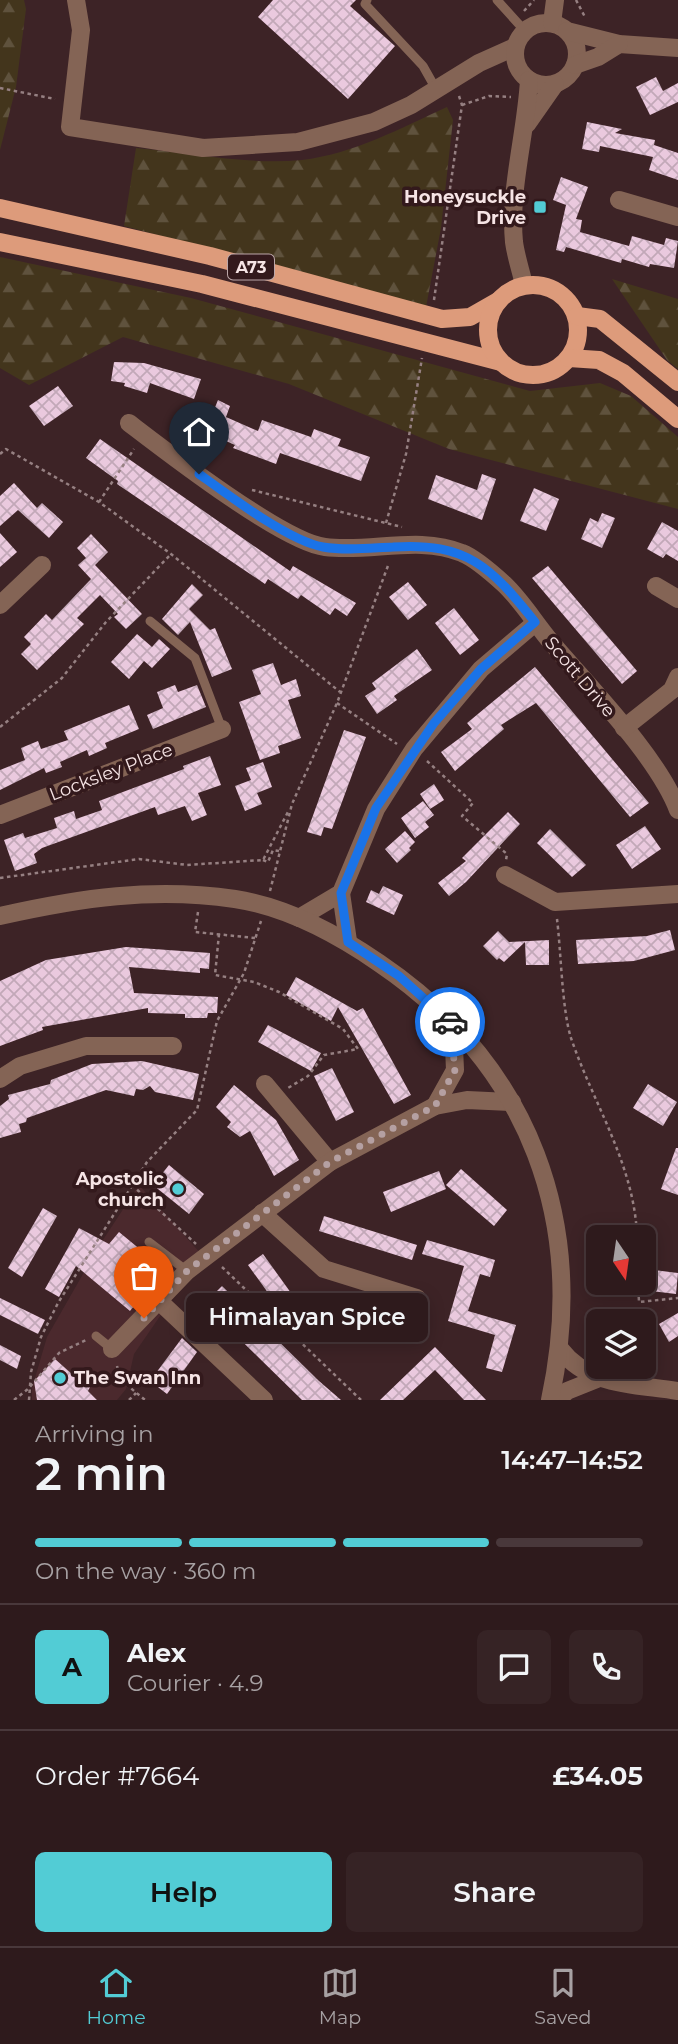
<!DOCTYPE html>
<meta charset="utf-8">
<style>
body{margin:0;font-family:Montserrat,sans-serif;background:#362325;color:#f1f3f6;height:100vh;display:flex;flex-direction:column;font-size:26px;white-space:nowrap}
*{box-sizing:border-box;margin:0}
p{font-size:23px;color:#a7a1a3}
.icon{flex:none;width:38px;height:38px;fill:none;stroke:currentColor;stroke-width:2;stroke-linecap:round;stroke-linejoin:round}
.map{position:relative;height:1400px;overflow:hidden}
.side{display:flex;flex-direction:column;background:#2e1a1c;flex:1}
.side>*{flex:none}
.needle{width:46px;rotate:167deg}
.tools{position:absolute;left:586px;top:1225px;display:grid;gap:14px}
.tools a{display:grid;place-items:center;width:70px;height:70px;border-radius:10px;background:#2e1a1c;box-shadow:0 4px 18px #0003,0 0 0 2px #49383b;font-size:35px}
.pin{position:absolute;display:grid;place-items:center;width:60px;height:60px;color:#fff;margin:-72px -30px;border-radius:50% 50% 50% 0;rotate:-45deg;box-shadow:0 0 7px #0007}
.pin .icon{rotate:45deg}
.courier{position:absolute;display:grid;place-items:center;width:70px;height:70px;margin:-35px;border:5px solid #1a73e8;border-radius:50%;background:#fff;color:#222;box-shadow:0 2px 9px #0007}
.bubble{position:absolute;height:49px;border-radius:10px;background:#2e1a1c;box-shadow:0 4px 18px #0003,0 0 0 2px #49383b;font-size:23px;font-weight:600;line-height:49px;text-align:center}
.head em{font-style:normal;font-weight:600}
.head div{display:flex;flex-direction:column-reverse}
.head{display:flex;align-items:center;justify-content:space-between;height:119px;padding:0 35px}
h1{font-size:46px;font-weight:600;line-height:52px}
.bar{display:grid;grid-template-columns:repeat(4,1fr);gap:10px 7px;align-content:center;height:84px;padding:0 35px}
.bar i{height:9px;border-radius:5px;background:#49383b}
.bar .current{background:#52ccd5}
.bar p{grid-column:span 4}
.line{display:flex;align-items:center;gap:18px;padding:0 35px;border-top:2px solid #49383b}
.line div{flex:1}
.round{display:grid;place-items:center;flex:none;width:74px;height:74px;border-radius:10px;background:#362325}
.action{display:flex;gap:14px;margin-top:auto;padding:14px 35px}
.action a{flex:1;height:80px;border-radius:10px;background:#52ccd5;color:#111;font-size:28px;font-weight:600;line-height:80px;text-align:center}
.action a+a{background:#362325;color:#f1f3f6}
.tab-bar{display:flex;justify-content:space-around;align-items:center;height:98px;border-top:2px solid #49383b;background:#2e1a1c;font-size:19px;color:#a7a1a3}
.tab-bar a{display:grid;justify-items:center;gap:4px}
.tab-bar .current{color:#52ccd5}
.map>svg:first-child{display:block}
</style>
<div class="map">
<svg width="678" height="1400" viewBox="0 0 678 1400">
<defs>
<pattern id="forest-firs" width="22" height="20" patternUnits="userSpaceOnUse" patternTransform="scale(1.75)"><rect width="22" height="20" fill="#43351c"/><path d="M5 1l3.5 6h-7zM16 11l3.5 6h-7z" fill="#5f523d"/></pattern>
<pattern id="building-cross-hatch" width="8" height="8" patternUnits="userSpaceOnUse" patternTransform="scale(1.75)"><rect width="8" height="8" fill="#eac9de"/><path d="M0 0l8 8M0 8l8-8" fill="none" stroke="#c2a8b8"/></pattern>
</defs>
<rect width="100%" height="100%" fill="#3d2326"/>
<path fill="#4b292d" d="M139 1185 202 1255 134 1354 126 1389 117 1400H32V1388L47 1337 99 1246Z"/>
<g fill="url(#forest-firs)">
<path d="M0 0H24L26 9 16 87 0 150Z"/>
<path d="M447 107 453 120 441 228 426 307 124 226 136 148C190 153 248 165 302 160 353 154 401 128 447 107Z"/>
<path d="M0 257 191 298 530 391 600 383 631 396 678 437V509L449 449 289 384 123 337 29 385 0 368Z"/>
<path d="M612 279 678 299V369L667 360Z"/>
</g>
<g fill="url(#building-cross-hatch)">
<path d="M273 0H356L350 6 395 46 348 99 258 17Z"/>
<path d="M656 77 663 91 678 83V102L650 115 636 87Z"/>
<path d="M587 122 622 129 615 133 655 140 654 145 678 153V180L649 170 653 157 600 146 599 152 582 149Z"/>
<path d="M561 177 588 187 576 219 582 220 580 232 629 246 632 236 664 245 666 238 678 241 674 268 650 264 649 267 622 259 621 263 566 247 564 252 556 250 566 205 553 200Z"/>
<path d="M114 362 144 363 201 379 194 399 150 383 147 393 124 386 125 383 111 381Z"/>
<path d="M58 386 73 406 44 426 29 406Z"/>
<path d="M218 400 230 406 226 417 258 431 262 420 311 437 314 429 341 439 338 446 370 457 361 481 280 453 276 464 233 448 235 445 205 432Z"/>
<path d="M100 439 290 571 293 566 356 603 347 616 335 608 330 615 301 595 298 599 268 579 265 584 117 484 118 481 86 458Z"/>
<path d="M482 474 496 479 482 520 428 499 436 475 477 490Z"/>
<path d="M14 483 37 508 42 503 63 522 49 538 18 510 0 526V496Z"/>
<path d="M534 488 559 499 546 531 520 521Z"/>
<path d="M602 513 615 518 602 548 581 539 590 518 598 522Z"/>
<path d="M662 522 678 531V561L666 554 663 558 647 549Z"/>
<path d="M0 533 17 552 0 567Z"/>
<path d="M91 534 108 552 95 565 142 614 126 629 114 617 118 614 100 595 77 618 84 624 37 670 21 654 31 644 24 637 46 614 52 620 91 579 78 565 86 558 77 548Z"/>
<path d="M548 566 637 671 622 684 532 578Z"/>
<path d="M408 582 427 605 408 620 389 597Z"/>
<path d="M192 584 203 595 189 609 210 630 215 628 232 669 212 677 190 622 178 635 162 619Z"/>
<path d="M454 608 479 640 460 655 435 623Z"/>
<path d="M137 634 152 647 159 639 170 649 152 668 144 661 129 679 111 662Z"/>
<path d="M417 649 432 670 394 696 397 700 377 714 365 696 376 689 372 683Z"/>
<path d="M273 663 281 685 296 679 301 696 288 700 301 738 278 746 280 753 260 760 239 702 261 694 252 670Z"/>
<path d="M535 667 649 803 630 817 536 703 501 725 504 729 455 771 441 752 472 729 467 723Z"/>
<path d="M175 685 178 692 197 685 206 707 153 729 147 715 163 708 157 692Z"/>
<path d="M129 705 139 729 105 743 107 748 89 756 87 750 60 762 62 767 46 773 44 768 0 790V770L25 760 21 748 38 741 41 749 68 740 64 731Z"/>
<path d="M344 730 366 737 332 829 324 827 321 836 307 832Z"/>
<path d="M210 756 221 785 198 793 207 815 192 821 185 806 158 815 155 807 42 848 34 854 37 863 15 871 4 840 23 833 25 838 57 828 54 818 74 811 76 819 102 810 99 801 184 769 183 766Z"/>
<path d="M263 762 272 787 257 793 262 804 245 811 235 786 251 780 246 768Z"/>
<path d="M434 784 444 800 430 809 420 794Z"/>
<path d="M423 801 434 815 425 822 429 827 415 838 401 818Z"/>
<path d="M508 812 520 824 466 882 449 896 438 883 466 861 462 858Z"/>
<path d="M645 826 661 849 632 869 616 845Z"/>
<path d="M550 829 586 865 572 877 537 843Z"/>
<path d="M405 831 415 842 409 848 411 850 397 863 385 849Z"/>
<path d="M383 886 403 895 394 915 366 902 371 890 379 894Z"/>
<path d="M670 930 675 950 634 961 578 964 576 940 647 936Z"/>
<path d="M498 931 509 942 549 940V965H526L525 942 504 962 499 958 497 960 483 946Z"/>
<path d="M126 947 210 953 209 969 200 968V973L129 967 134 993 218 997 217 1013H208L207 1018H185V1014L148 1013V1008L42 1027 43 1030 0 1046V981L46 960Z"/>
<path d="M296 977 357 1011 363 1008 411 1095 394 1104 338 1007 331 1021 286 995Z"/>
<path d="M268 1025 321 1053 311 1071 258 1042Z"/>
<path d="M142 1061 199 1074 193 1100 155 1092 150 1086 143 1090 136 1089 134 1096 106 1090 27 1118 26 1122 19 1124 21 1132 0 1138V1106L9 1099 8 1095 50 1084 51 1080 92 1064Z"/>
<path d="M332 1068 354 1112 336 1121 314 1076Z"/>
<path d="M648 1084 677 1102 663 1126 633 1108Z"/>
<path d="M234 1085 276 1120 299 1160 274 1176 250 1131 240 1137 227 1127 231 1122 216 1107Z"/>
<path d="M676 1148H678V1195L661 1189Z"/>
<path d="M169 1165 204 1194 189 1214 153 1185Z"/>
<path d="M461 1169 507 1210 494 1226 446 1185Z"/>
<path d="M439 1171 446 1189 391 1212 383 1192Z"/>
<path d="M43 1208 57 1216 22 1277 8 1268Z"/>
<path d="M324 1216 417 1245 412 1260 319 1231Z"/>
<path d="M79 1228 109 1244 119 1232 164 1269 130 1311 76 1266 59 1297 45 1289Z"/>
<path d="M427 1240 495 1260 490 1277 480 1274 468 1311 516 1325 502 1372 486 1368 495 1335 448 1321 464 1266 422 1254Z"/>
<path d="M263 1254 291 1293 276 1304 248 1265Z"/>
<path d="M654 1270 678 1273 676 1294 651 1291Z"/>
<path d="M222 1286 319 1381 341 1400H302L204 1304Z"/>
<path d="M301 1293 391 1321 386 1337 297 1309Z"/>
<path d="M0 1298 45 1320 38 1334 0 1315Z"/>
<path d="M678 1313V1336L669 1342 659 1324Z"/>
<path d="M182 1338 197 1352 167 1394 150 1381Z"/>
<path d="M0 1345 21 1356 17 1369 0 1360Z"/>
<path d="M435 1347 486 1400H464L435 1370 403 1400H380Z"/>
<path d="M55 1359 72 1374H80L91 1385 88 1391 97 1400H37L34 1381Z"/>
</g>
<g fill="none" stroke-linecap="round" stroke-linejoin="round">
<g stroke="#968082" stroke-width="2.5" stroke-dasharray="3.5 3.5" stroke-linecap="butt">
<path d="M576 0 585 17"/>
<path d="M524 11 534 0"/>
<path d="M0 88 55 99"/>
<path d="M462 105 489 96 511 97"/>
<path d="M434 300 462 105 459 96"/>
<path d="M0 454 6 449 99 502 171 554 340 692"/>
<path d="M252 490 402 527"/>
<path d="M99 502 134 449"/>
<path d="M386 523 406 454 422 358"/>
<path d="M337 703 397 744"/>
<path d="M0 727 62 678 106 622 171 554"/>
<path d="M427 761 473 803 462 816 507 854 506 860"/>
<path d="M263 860 268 862 273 850 279 851"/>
<path d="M0 878 139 859 187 865 263 860 289 810"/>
<path d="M270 891 292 804 337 703 389 563"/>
<path d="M198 912 195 932 255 938"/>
<path d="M557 919C561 951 562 1010 571 1038 593 1103 635 1166 637 1237"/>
<path d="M219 934 215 975 254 982 279 992 343 1029 358 1049 324 1055 308 1076 288 1088"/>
<path d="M132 1185 196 1244"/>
<path d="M222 1267 361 1400"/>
<path d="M638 1283 639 1302 678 1298"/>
<path d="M117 1366 121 1380 145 1400"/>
<path d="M14 1400 28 1389 59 1353 86 1340"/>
<path d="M29 1400 31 1372 41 1337 58 1303 147 1162 197 1110 217 1021 244 973 261 921"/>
<path d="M129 1400 136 1393"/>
</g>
<g stroke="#846455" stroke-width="9">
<path d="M367 0 365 4 423 66 436 89"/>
<path d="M497 0 525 31"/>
<path d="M150 621 195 658 222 729"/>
<path d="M149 1242 187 1271"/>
<path d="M96 1336 112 1349"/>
</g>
<g stroke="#846455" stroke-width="18">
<path d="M76 0 81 30 70 127 203 148 298 142 374 122 411 105 479 63 515 47"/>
<circle cx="546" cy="54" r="31"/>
<path d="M552 23 555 0"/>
<path d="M567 31 619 44 678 48"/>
<path d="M575 65 598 57 619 44"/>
<path d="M527 124 555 84"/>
<path d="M619 200 678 217"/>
<path d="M524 285C521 271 516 257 514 242 509 189 526 134 529 80"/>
<path d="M129 423C167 452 283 542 325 547 370 553 419 535 462 553 475 558 493 574 504 584 522 601 535 623 551 642 589 687 658 757 678 810"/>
<path d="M656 586 678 599"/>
<path d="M0 605 42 565"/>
<path d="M624 728 672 690 678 677"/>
<path d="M0 815 222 729"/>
<path d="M505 875 555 902 678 894"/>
<path d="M341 893 348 941"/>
<path d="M299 918 341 893 376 809 414 749 481 669 535 623"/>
<path d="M0 1079 20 1066 86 1046H173"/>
<path d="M265 1084 330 1162"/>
<path d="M435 1106 455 1070 453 1024"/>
<path d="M262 1213 324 1269 417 1298"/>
<path d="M160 1302 264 1400"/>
<path d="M112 1349 187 1271 330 1162 435 1106 467 1100 512 1102"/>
<path d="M561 1350C588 1386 636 1384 678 1391"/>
<path d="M557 1400 567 1391 597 1379"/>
</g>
<path stroke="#846455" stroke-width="18" d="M0 916C80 898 153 887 235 899 287 907 337 934 379 963 531 1066 588 1223 550 1400"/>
<g stroke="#dd9b7b" stroke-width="18">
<path d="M0 208 210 256 442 319 470 317 498 301"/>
<path d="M0 242 202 284 501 362"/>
<circle cx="533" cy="330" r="45"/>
<path d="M577 316 600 319 678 382"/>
<path d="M569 358 599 360 623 373 678 419"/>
</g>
</g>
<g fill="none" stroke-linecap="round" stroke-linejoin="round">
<path stroke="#b5a0a2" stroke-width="7" stroke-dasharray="0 12.6" d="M144 1318 187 1271 330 1162 435 1106 455 1070 450 1022"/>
<path stroke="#1a73e8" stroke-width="9" d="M199 474C228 495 289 541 323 547 346 551 370 548 393 547 467 542 491 567 535 622L481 669 434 723 376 808 341 893 348 942 399 976 450 1022"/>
</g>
<g fill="#52ccd5" stroke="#33191c" stroke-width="2.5">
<rect x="533" y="200" width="14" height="14" rx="3.5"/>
<circle cx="178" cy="1189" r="7"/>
<circle cx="60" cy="1378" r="7"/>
</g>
<g text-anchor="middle" stroke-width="7" stroke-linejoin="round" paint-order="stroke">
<rect fill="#33191c" stroke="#bca7a9" stroke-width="2" x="228" y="254.5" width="46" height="25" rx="5"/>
<g font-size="16" font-weight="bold" fill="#f6e4e5">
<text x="251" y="273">A73</text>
</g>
<g font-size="18" font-weight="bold" fill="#f6e4e5" stroke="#33191c" text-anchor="end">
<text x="526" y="203">Honeysuckle<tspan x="526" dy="21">Drive</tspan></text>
<text x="164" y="1185">Apostolic<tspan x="164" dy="21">church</tspan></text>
<text x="74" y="1384" text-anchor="start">The Swan Inn</text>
</g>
<g font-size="18" fill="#f6e4e5" stroke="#33191c">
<text transform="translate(580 677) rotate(50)" y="6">Scott Drive</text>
<text transform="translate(111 772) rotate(-21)" y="6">Locksley Place</text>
</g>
</g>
</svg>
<div class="tools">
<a><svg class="needle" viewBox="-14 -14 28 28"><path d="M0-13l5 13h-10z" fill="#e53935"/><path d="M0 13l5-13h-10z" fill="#a7a1a3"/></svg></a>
<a><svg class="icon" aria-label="layers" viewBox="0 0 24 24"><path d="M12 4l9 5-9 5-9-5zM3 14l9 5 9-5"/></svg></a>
</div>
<div class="pin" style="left:144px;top:1318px;background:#ea580c"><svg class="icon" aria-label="bag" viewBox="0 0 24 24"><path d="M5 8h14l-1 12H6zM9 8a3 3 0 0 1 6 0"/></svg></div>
<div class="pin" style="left:199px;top:474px;background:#1f2937"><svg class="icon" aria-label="home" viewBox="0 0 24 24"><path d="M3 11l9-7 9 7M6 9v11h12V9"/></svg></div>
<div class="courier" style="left:450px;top:1022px"><svg class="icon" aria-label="car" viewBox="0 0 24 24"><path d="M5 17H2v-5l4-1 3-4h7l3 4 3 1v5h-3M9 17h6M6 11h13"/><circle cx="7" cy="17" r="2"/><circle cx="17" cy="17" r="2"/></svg></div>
<div class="bubble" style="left:186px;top:1293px;width:242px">Himalayan Spice</div>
</div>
<section class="side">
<div class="head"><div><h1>2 min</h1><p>Arriving in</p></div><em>14:47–14:52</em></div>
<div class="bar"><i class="current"></i><i class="current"></i><i class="current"></i><i></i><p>On the way · 360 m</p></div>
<div class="line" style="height:126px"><b class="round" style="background:#52ccd5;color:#111">A</b><div><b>Alex</b><p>Courier · 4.9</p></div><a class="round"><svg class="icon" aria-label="chat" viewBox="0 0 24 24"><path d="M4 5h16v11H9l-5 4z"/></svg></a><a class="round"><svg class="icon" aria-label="phone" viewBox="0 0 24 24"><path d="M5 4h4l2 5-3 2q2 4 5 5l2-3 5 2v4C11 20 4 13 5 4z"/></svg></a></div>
<div class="line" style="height:91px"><div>Order #7664</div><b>£34.05</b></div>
<div class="action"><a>Help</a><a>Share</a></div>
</section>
<nav class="tab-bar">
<a class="current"><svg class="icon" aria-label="home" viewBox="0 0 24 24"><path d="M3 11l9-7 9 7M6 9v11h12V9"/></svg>Home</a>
<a><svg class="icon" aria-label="map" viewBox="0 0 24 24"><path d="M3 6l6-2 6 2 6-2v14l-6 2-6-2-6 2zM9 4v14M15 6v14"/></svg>Map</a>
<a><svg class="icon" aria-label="saved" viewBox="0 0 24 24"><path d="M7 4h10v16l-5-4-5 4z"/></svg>Saved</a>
</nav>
